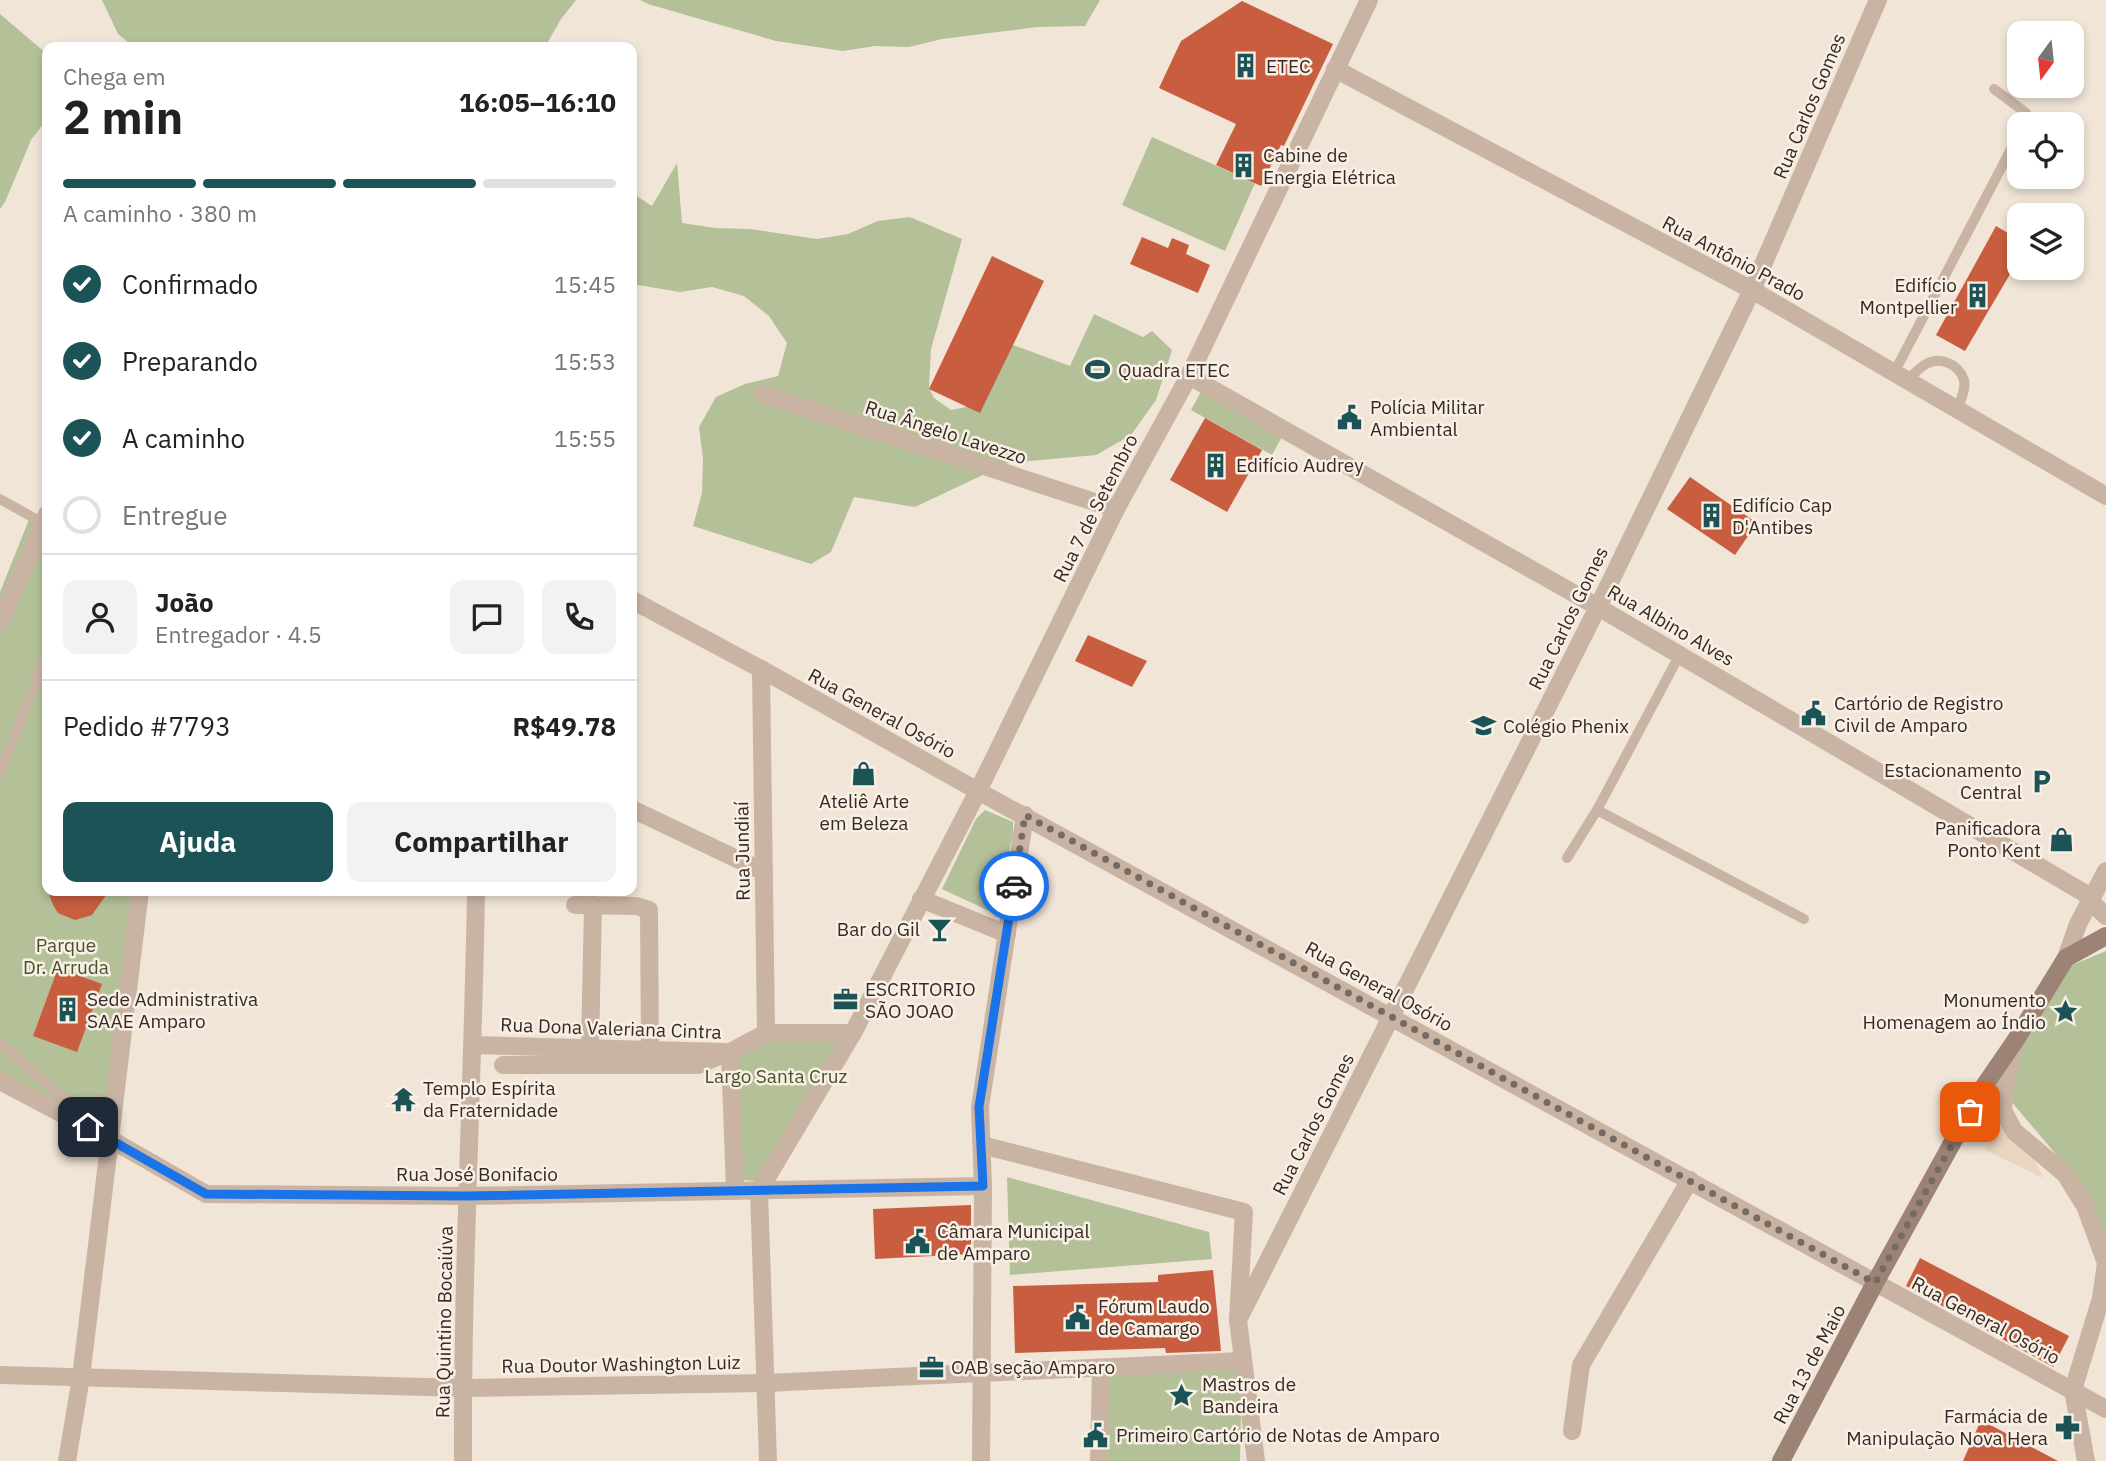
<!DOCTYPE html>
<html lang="pt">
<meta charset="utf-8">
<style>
body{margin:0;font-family:"IBM Plex Sans",sans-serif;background:#f2f2f2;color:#222;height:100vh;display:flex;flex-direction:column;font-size:26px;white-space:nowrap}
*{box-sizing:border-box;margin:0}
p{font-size:23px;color:#767676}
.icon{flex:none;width:38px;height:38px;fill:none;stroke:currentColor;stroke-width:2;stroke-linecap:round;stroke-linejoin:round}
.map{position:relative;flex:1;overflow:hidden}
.details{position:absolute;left:42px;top:42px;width:595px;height:854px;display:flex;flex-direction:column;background:#fff;border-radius:14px;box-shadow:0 4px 10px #0003}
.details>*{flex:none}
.needle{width:46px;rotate:195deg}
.buttons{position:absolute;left:2007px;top:21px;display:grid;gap:14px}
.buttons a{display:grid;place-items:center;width:77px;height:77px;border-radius:14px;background:#fff;box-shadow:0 4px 10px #0003;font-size:35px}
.pin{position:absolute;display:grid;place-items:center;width:60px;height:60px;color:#fff;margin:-30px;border-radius:14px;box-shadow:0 4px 10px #0006}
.courier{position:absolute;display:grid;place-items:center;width:70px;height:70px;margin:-35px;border:5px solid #1a73e8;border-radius:50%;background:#fff;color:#222;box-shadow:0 2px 9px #0007}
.summary em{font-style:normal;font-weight:700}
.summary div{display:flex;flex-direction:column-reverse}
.summary{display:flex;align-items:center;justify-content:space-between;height:119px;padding:0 21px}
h1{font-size:46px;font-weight:700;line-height:52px}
.bar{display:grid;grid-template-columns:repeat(4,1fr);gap:10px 7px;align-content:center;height:84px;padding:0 21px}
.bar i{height:9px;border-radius:5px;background:#e0e0e0}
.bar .selected{background:#1b5356}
.bar p{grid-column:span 4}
.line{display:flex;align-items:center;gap:18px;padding:0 21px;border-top:2px solid #e0e0e0}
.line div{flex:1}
.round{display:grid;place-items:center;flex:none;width:74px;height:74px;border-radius:14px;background:#f2f2f2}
ol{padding:0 21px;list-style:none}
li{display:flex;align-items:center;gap:21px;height:77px}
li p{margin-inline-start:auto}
li .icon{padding:7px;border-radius:50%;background:#1b5356;color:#fff;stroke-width:4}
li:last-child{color:#767676}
li i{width:38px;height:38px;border:4px solid #e0e0e0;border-radius:50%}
.primary-button{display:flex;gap:14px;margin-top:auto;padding:14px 21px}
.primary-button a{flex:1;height:80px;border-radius:14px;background:#1b5356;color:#fff;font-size:28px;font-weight:700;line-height:80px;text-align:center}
.primary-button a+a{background:#f2f2f2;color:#222}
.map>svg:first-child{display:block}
</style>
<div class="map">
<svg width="2106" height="1461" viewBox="0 0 2106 1461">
<rect width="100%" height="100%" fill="#f1e5d7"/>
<g fill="#b3c098">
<path d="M102 0H576L561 19 545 47H134L118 34Z"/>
<path d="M640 0H1100L1085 26 1037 27 942 39 909 47 875 46 843 51 776 41 648 4Z"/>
<path d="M0 14 47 54V119L31 140 5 202 0 209Z"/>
<path d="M1152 137 1255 183 1225 251 1122 205Z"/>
<path d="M677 163 682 223 715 228 750 229 817 239 848 234 878 221 910 217 962 239 931 349 929 388 934 398 951 410 966 407 993 358 1013 345 1070 366 1094 314 1143 337 1152 331 1172 350 1156 400 1131 435 1096 455 1008 463 915 507 854 497 831 552 811 564 693 526 702 493 703 459 699 427 716 397 745 384 778 376 787 343 769 316 744 296 712 287 680 292 632 284V193L652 206Z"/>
<path d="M1203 388 1284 433 1272 455 1191 410Z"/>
<path d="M30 517 47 526V891H139L109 1136 0 1079V592Z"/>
<path d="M985 810 1013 822V834L998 903 989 911 942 889 976 819Z"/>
<path d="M2106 951V1238L2070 1171 2010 1100 2024 1044 2072 965Z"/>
<path d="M766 1033 848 1042 755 1181 743 1180 734 1050Z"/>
<path d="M1007 1177 1209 1232 1212 1259 1010 1275Z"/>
<path d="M1242 1361 1240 1461H1099L1101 1368Z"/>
</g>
<path fill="#ead6be" d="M1999 1124 2029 1147 2043 1178 1985 1150Z"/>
<g fill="#c85e3f">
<path d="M1242 1 1333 44 1284 146 1281 145 1261 186 1216 165 1236 124 1159 88 1181 41Z"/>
<path d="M1996 226 2020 240V257L1965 351 1936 335Z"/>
<path d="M1142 237 1168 248 1172 238 1189 245 1186 254 1210 265 1198 293 1130 264Z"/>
<path d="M992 256 1044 281 980 413 929 389Z"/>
<path d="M1205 418 1262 450 1227 512 1170 480Z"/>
<path d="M1690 477 1757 523 1735 555 1667 509Z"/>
<path d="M1088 635 1147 661 1132 687 1075 661Z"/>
<path d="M48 891H109L92 915 75 920 58 913 53 905Z"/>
<path d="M58 968 102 984 77 1052 33 1036Z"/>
<path d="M971 1205V1254L875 1259 873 1209Z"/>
<path d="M1920 1258 2069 1336 2053 1367 1906 1286Z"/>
<path d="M1213 1270 1221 1351 1166 1353 1165 1348 1015 1353 1013 1286 1158 1282V1275Z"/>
<path d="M1981 1420 2058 1461H1963Z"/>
</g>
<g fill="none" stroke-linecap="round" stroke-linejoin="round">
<g stroke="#c9b4a4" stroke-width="10">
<path d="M1994 89 2026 113 2023 124"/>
<path d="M1895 371 2020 132"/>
<path d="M1908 379C1914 374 1919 368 1926 364 1940 356 1959 364 1964 380 1966 389 1961 399 1958 408"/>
<path d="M0 499 43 523"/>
<path d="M0 773 47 653"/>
<path d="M1597 810 1804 919"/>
<path d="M1567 858 1597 810 1680 654"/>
<path d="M0 1043 92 1123"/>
</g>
<g stroke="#c9b4a4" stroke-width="18">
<path d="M1335 69 1752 290 2106 496"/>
<path d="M1189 376 1598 607 2091 897"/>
<path d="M763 394 1116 509"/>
<path d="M632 600 761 669 978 791 2106 1409"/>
<path d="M0 623 47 514"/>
<path d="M761 669 766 1033"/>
<path d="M632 809 764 872"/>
<path d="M2091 897 2094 905 2106 916"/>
<path d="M921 899 1007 934"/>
<path d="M575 905 637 906 649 910 650 1049"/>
<path d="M2066 958 2078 924 2106 871"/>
<path d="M2016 1041 2005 1085 2003 1110 2014 1131 2065 1174 2085 1206 2106 1263 2101 1298 2073 1390 2086 1461"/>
<path d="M473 1045 723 1052"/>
<path d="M590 1048 593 905"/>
<path d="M730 1052 735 1191"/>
<path d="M503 1065H698L734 1050 766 1033H853"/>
<path d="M0 1081 110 1139 206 1194 467 1196 983 1186"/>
<path d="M982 1145 1244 1212 1238 1320 1256 1461"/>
<path d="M1238 1320 1598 607 1752 290 1878 0"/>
<path d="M0 1375 463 1388 766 1383 1242 1361"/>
<path d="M1572 1431 1581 1365 1690 1180"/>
<path d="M67 1461 81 1377 140 891"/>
<path d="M463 1461C462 1271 473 1081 476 891"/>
<path d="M768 1461 759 1191 853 1033 978 791 1116 509 1189 376 1369 0"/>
<path d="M981 1461 983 1186 980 1107 1025 815"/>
<path d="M1099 1461 1101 1368"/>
</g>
<path stroke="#9d8375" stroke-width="18" d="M1781 1461 1875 1283 1982 1089 2017 1038 2066 958 2106 936"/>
</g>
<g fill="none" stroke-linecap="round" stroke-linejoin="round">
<path stroke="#766b64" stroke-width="7" stroke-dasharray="0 12.6" d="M1014 886 1025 815 1875 1283 1970 1112"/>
<path stroke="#1a73e8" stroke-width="9" d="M88 1127 206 1194 467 1196 983 1186 979 1107 1014 886"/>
</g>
<defs>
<symbol id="building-bare" viewBox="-9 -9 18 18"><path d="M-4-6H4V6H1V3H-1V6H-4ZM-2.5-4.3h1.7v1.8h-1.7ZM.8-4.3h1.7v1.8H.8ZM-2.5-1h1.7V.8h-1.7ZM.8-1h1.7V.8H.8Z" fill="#1b5356" stroke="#f9efe4" stroke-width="2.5" paint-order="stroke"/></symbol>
<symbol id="stadium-bare" viewBox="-9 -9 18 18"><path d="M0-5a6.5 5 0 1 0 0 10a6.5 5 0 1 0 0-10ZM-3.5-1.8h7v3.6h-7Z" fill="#1b5356" stroke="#f9efe4" stroke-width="2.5" paint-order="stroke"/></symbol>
<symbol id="civic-bare" viewBox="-9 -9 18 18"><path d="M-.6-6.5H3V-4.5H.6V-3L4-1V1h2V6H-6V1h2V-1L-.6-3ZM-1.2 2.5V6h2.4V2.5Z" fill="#1b5356" stroke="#f9efe4" stroke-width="2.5" paint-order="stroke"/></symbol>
<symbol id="school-bare" viewBox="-9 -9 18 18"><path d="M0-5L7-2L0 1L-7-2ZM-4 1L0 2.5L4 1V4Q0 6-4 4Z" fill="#1b5356" stroke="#f9efe4" stroke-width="2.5" paint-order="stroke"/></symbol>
<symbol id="shop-bare" viewBox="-9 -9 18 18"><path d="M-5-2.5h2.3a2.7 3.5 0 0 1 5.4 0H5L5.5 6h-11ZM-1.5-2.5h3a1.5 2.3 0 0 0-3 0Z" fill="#1b5356" stroke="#f9efe4" stroke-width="2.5" paint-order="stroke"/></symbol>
<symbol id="parking-bare" viewBox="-9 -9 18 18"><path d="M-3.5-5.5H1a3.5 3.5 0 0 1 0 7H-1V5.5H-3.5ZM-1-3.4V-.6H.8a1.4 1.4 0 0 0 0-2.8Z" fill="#1b5356" stroke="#f9efe4" stroke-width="2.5" paint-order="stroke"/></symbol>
<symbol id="bar-bare" viewBox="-9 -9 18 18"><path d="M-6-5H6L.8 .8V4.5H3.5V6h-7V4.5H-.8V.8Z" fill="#1b5356" stroke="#f9efe4" stroke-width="2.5" paint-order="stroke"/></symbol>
<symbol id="office-bare" viewBox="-9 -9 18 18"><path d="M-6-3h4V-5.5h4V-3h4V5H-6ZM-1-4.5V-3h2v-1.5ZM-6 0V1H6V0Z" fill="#1b5356" stroke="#f9efe4" stroke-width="2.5" paint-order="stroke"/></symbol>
<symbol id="sight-bare" viewBox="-9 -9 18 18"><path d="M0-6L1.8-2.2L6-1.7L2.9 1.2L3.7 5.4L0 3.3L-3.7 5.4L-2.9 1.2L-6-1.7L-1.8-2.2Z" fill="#1b5356" stroke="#f9efe4" stroke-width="2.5" paint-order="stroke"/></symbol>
<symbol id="temple-bare" viewBox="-9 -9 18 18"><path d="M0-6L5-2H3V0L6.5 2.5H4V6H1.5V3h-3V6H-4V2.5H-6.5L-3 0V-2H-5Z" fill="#1b5356" stroke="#f9efe4" stroke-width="2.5" paint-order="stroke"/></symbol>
<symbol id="pharmacy-bare" viewBox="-9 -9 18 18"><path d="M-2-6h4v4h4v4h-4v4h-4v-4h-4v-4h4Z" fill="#1b5356" stroke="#f9efe4" stroke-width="2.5" paint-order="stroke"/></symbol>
</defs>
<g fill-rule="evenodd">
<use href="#building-bare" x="1228" y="48" width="35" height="35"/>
<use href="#building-bare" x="1226" y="148" width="35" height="35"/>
<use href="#building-bare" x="1960" y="278" width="35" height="35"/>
<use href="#stadium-bare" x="1080" y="352" width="35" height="35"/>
<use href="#civic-bare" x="1332" y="400" width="35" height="35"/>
<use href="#building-bare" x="1198" y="448" width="35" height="35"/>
<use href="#building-bare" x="1694" y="498" width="35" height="35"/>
<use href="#civic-bare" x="1796" y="696" width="35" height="35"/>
<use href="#school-bare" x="1466" y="708" width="35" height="35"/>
<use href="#shop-bare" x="846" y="756" width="35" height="35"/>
<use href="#parking-bare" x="2024" y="764" width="35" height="35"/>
<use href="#shop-bare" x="2044" y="822" width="35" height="35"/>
<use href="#bar-bare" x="922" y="912" width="35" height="35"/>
<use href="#office-bare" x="828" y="982" width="35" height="35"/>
<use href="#building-bare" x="50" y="992" width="35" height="35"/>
<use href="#sight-bare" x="2048" y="994" width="35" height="35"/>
<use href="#temple-bare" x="386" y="1082" width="35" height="35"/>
<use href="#civic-bare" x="900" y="1224" width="35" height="35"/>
<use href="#civic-bare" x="1060" y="1300" width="35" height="35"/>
<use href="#office-bare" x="914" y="1350" width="35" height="35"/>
<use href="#sight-bare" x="1164" y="1378" width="35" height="35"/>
<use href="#pharmacy-bare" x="2050" y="1410" width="35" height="35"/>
<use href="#civic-bare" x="1078" y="1418" width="35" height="35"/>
</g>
<g text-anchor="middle" stroke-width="5" stroke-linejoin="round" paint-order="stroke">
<g font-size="19" fill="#342a26" stroke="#f9efe4" text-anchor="start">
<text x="1266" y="73">ETEC</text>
<text x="1263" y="162">Cabine de<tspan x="1263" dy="22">Energia Elétrica</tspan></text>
<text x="1957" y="292" text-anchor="end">Edifício<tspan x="1957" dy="22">Montpellier</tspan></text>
<text x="1118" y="377">Quadra ETEC</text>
<text x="1370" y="414">Polícia Militar<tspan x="1370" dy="22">Ambiental</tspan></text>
<text x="1236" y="472">Edifício Audrey</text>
<text x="1732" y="512">Edifício Cap<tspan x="1732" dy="22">D'Antibes</tspan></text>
<text x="1834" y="710">Cartório de Registro<tspan x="1834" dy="22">Civil de Amparo</tspan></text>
<text x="1503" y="733">Colégio Phenix</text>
<text x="2022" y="777" text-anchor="end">Estacionamento<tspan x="2022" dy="22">Central</tspan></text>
<text x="864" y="808" text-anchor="middle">Ateliê Arte<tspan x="864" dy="22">em Beleza</tspan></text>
<text x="2041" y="835" text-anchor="end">Panificadora<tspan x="2041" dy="22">Ponto Kent</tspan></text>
<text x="920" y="936" text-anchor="end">Bar do Gil</text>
<text x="865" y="996">ESCRITORIO<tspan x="865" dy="22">SÃO JOAO</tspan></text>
<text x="87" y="1006">Sede Administrativa<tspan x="87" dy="22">SAAE Amparo</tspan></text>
<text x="2046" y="1007" text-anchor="end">Monumento<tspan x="2046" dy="22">Homenagem ao Índio</tspan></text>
<text x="423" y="1095">Templo Espírita<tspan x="423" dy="22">da Fraternidade</tspan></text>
<text x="937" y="1238">Câmara Municipal<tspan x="937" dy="22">de Amparo</tspan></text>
<text x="1098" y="1313">Fórum Laudo<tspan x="1098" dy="22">de Camargo</tspan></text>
<text x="951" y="1374">OAB seção Amparo</text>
<text x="1202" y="1391">Mastros de<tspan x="1202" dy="22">Bandeira</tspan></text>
<text x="2048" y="1423" text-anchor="end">Farmácia de<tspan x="2048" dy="22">Manipulação Nova Hera</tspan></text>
<text x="1116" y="1442">Primeiro Cartório de Notas de Amparo</text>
</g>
<g font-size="19" fill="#342a26" stroke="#f9efe4">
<text transform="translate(1809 106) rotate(-67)" y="7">Rua Carlos Gomes</text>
<text transform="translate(1734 258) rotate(28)" y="7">Rua Antônio Prado</text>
<text transform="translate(946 432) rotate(18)" y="7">Rua Ângelo Lavezzo</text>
<text transform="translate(1095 508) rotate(-63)" y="7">Rua 7 de Setembro</text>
<text transform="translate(1568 618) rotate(-64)" y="7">Rua Carlos Gomes</text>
<text transform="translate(1671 625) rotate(30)" y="7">Rua Albino Alves</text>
<text transform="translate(882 713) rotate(29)" y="7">Rua General Osório</text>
<text transform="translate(742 851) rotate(-91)" y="7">Rua Jundiaí</text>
<text transform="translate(1379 986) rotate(29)" y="7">Rua General Osório</text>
<text transform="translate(611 1028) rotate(2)" y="7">Rua Dona Valeriana Cintra</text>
<text transform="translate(1313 1124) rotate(-63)" y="7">Rua Carlos Gomes</text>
<text x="477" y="1181">Rua José Bonifacio</text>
<text transform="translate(1986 1320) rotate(28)" y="7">Rua General Osório</text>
<text transform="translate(444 1322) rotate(-89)" y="7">Rua Quintino Bocaiúva</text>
<text transform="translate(621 1364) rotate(-1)" y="7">Rua Doutor Washington Luiz</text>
<text transform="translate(1809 1364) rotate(-62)" y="7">Rua 13 de Maio</text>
</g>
<g font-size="19" fill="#445329" stroke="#f9efe4">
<text x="66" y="952">Parque<tspan x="66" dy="22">Dr. Arruda</tspan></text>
<text x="776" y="1083">Largo Santa Cruz</text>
</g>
</g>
</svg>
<div class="buttons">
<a><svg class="needle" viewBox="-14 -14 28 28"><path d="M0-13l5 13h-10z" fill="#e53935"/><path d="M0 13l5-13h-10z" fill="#767676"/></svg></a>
<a><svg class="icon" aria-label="locate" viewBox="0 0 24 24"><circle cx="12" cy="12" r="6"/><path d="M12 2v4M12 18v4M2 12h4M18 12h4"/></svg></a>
<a><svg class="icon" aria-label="layers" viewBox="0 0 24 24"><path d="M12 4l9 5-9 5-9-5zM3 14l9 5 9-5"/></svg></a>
</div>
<div class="pin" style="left:1970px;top:1112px;background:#ea580c"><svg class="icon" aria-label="bag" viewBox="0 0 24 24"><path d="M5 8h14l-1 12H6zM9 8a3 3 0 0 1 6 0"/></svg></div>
<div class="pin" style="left:88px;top:1127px;background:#1f2937"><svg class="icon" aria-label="home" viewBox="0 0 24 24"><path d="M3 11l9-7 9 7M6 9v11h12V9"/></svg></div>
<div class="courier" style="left:1014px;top:886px"><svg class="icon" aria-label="car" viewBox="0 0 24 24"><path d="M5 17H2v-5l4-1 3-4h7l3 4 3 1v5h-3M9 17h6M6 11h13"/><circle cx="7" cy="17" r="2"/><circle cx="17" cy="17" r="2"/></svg></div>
<section class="details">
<div class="summary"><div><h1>2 min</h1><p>Chega em</p></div><em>16:05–16:10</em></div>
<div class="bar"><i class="selected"></i><i class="selected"></i><i class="selected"></i><i></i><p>A caminho · 380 m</p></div>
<ol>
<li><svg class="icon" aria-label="check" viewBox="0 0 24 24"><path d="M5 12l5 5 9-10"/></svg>Confirmado<p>15:45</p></li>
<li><svg class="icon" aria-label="check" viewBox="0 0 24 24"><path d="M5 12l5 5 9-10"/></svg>Preparando<p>15:53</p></li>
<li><svg class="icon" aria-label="check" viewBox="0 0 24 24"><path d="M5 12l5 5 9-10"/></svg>A caminho<p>15:55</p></li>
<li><i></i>Entregue</li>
</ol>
<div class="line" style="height:126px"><a class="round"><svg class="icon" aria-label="person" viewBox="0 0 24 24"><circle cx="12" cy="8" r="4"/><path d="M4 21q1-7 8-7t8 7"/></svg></a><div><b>João</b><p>Entregador · 4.5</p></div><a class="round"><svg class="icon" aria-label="chat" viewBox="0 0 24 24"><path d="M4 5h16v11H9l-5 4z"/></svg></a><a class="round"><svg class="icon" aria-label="phone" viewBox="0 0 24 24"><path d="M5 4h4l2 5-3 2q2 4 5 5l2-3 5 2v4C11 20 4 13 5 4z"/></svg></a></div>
<div class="line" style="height:91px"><div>Pedido #7793</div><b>R$49.78</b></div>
<div class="primary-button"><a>Ajuda</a><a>Compartilhar</a></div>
</section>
</div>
